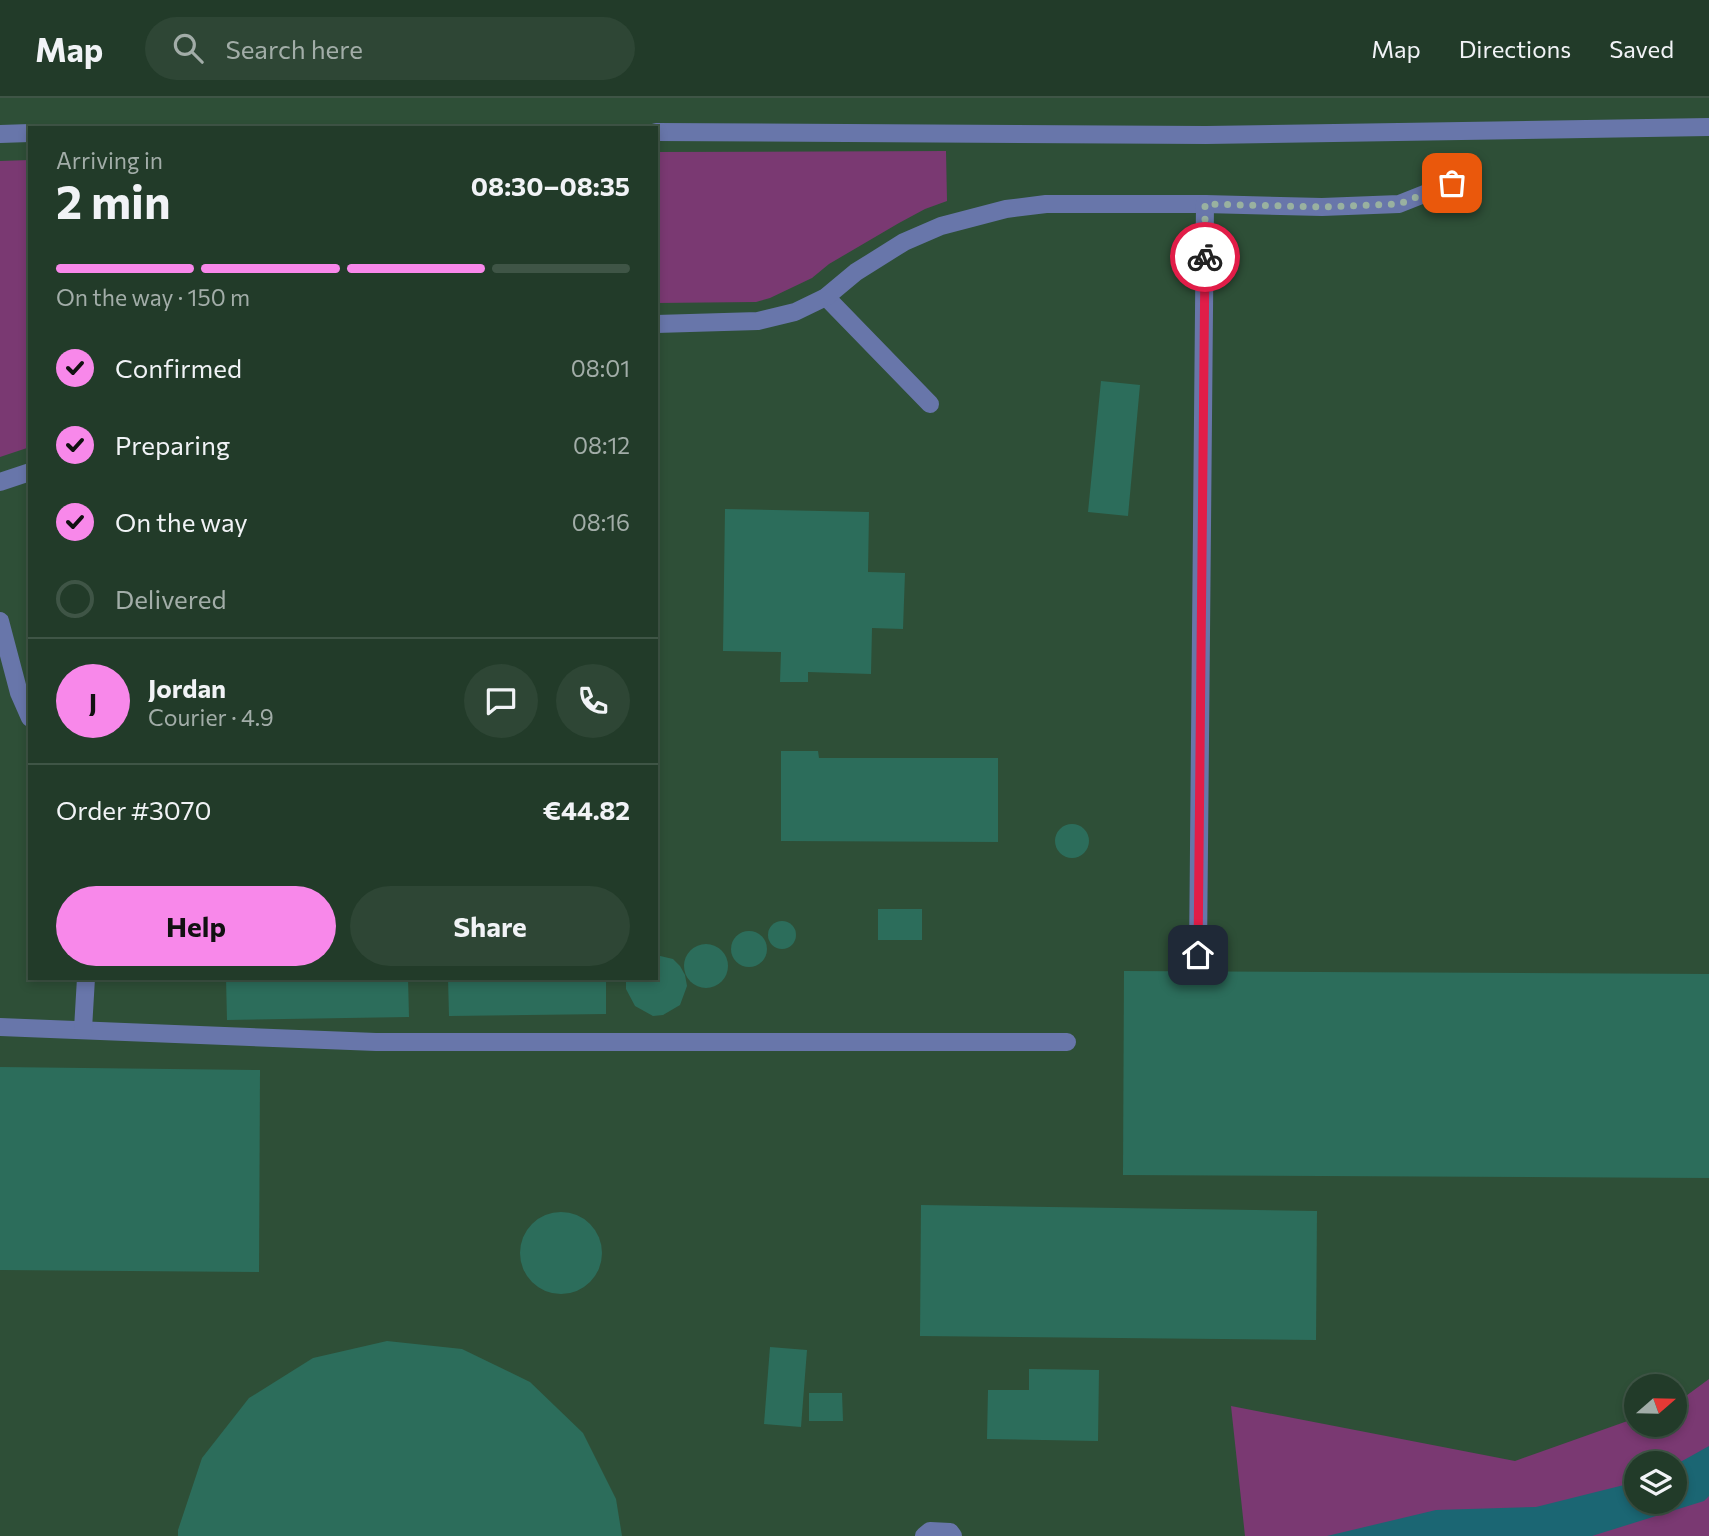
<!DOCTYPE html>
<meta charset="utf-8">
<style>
body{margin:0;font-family:Commissioner,sans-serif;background:#2e4635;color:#f1f3f6;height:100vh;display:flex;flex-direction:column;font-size:26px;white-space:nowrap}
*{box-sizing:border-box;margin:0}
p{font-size:23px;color:#a2ada8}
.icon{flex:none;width:38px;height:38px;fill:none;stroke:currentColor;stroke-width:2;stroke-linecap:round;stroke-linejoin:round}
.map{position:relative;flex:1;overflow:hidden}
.details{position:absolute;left:28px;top:28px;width:630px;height:854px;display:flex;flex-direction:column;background:#223b29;border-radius:0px;box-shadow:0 4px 10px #0003,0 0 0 2px #3f5546}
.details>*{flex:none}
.needle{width:46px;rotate:70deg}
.fabs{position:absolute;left:1624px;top:1276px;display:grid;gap:14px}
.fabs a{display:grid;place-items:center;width:63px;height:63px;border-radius:50%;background:#223b29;box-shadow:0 4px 10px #0003,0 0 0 2px #3f5546;font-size:35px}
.pin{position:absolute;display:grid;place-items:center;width:60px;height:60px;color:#fff;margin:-30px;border-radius:14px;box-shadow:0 4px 10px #0006}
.courier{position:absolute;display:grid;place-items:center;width:70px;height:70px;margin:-35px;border:5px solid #e11d48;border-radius:50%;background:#fff;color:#222;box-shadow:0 2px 9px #0007}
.head em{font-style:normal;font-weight:700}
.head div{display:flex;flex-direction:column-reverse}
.head{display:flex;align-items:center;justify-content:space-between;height:119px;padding:0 28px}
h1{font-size:46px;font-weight:700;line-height:52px}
.bar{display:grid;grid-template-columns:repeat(4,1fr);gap:10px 7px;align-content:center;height:84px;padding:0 28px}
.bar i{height:9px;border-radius:5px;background:#3f5546}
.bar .selected{background:#f888ea}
.bar p{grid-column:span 4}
.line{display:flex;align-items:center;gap:18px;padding:0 28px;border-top:2px solid #3f5546}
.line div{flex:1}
.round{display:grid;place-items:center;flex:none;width:74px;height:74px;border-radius:37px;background:#2e4635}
ol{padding:0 28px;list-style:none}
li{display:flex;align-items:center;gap:21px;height:77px}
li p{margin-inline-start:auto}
li .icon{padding:7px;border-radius:50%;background:#f888ea;color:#111;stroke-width:4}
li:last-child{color:#a2ada8}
li i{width:38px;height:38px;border:4px solid #3f5546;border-radius:50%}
.action{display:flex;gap:14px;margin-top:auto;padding:14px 28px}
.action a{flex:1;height:80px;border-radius:42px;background:#f888ea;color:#111;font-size:28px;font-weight:700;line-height:80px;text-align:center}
.action a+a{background:#2e4635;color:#f1f3f6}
header{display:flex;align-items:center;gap:42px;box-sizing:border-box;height:98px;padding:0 35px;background:#223b29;border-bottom:2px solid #3f5546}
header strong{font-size:33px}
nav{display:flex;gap:38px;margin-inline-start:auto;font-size:24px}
.search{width:490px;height:63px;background:#2e4635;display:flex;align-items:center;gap:18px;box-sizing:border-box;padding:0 24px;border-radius:38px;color:#a2ada8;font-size:26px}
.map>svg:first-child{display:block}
</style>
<header>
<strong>Map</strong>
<div class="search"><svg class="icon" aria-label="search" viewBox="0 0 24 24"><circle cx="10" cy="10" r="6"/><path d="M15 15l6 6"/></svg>Search here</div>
<nav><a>Map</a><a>Directions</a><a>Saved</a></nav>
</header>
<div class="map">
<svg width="1709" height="1438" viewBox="0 0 1709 1438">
<rect width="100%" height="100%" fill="#2e4f37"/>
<g fill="#7a3972" fill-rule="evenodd">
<path d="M946 53 947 103 925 111 899 125 829 166 812 180 770 200 756 204 656 205V54Z"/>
<path d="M30 62V349L0 359V63Z"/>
<path d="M1709 1281V1438H1245L1231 1308 1515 1363 1636 1320V1326H1675V1306ZM1636 1365H1675V1404H1636Z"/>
</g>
<path fill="#1b6673" d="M1709 1348V1398L1704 1403 1592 1438H1327L1436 1412 1536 1409 1636 1384V1404H1675V1367Z"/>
<g fill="#2c6d5b">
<path d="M1101 283 1140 287 1128 418 1088 414Z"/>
<path d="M725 411 869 414 868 474 905 475 903 531 872 530 871 576 808 574V584H780L781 554 723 553Z"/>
<path d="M781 653H818L819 660H998V744L781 743Z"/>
<circle cx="1072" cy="743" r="17"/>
<rect x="878" y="811" width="44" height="31"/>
<circle cx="782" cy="837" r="14"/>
<circle cx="749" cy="851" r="18"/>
<circle cx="706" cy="868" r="22"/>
<path d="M656 857 673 861 680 868 685 877 687 888 680 907 663 917 653 918 635 908 626 891V882L656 880Z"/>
<path d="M1124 873 1709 876V1080L1123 1077Z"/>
<path d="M226 880H408L409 919 227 922Z"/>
<path d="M448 880H606V916L449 918Z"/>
<path d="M0 969 260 972 259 1174 0 1172Z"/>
<path d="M921 1107 1317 1113 1316 1242 920 1238Z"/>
<circle cx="561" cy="1155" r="41"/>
<path d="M387 1243 462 1251 530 1284 583 1335 616 1401 622 1438H178V1432L202 1360 249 1300 313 1260Z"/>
<path d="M770 1249 807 1252 801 1329 764 1326Z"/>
<path d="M1029 1271 1099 1272 1098 1343 987 1341 988 1292H1029Z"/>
<path d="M809 1295H842L843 1323H809Z"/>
</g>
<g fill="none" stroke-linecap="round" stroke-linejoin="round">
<g stroke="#6876aa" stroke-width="18">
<path d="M656 34 1206 37 1709 29"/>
<path d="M0 36 30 35"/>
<path d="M826 199 930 306"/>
<path d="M656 226 758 223 795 214 826 199 856 174 904 144 941 128 1006 111 1046 106H1205L1322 109 1399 106 1452 85"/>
<path d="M0 384 30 374"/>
<path d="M0 523 19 595 30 620"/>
<path d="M1198 857 1205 106"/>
<path d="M0 929 376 944H1067"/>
<path d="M83 931 86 880"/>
<path d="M924 1438 930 1433 950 1434 953 1438"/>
</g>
</g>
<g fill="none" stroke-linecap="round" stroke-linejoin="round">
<path stroke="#99b1a0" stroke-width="7" stroke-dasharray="0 12.6" d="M1205 159V106L1322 109 1399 106 1452 85"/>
<path stroke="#e11d48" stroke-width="9" d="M1198 857 1205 159"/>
</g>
</svg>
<div class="fabs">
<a><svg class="needle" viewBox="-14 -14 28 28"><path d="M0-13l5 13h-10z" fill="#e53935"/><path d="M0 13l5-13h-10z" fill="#a2ada8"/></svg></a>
<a><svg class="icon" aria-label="layers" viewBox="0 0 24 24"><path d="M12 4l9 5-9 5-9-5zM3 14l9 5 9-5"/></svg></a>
</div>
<div class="pin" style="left:1452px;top:85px;background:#ea580c"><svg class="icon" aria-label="bag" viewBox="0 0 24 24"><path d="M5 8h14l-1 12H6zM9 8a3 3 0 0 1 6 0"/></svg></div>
<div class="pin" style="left:1198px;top:857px;background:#1f2937"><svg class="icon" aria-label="home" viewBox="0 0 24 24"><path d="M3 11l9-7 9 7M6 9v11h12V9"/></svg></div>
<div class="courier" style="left:1205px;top:159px"><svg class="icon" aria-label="bike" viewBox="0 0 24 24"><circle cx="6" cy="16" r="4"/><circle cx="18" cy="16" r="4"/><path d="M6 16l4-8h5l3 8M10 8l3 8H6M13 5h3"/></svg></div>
<section class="details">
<div class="head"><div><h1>2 min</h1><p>Arriving in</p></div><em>08:30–08:35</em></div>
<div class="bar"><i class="selected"></i><i class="selected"></i><i class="selected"></i><i></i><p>On the way · 150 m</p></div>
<ol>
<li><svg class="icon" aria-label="check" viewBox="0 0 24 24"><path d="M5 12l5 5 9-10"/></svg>Confirmed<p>08:01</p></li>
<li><svg class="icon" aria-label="check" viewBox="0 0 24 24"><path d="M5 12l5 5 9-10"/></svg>Preparing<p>08:12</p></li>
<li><svg class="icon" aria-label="check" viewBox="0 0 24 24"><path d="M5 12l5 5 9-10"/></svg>On the way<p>08:16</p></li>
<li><i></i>Delivered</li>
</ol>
<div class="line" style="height:126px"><b class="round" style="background:#f888ea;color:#111">J</b><div><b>Jordan</b><p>Courier · 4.9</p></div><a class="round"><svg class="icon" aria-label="chat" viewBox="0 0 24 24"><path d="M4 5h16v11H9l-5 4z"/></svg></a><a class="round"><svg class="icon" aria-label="phone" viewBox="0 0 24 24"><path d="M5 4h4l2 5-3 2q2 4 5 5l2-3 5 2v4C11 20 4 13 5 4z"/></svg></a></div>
<div class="line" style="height:91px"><div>Order #3070</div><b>€44.82</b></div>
<div class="action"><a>Help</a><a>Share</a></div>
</section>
</div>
